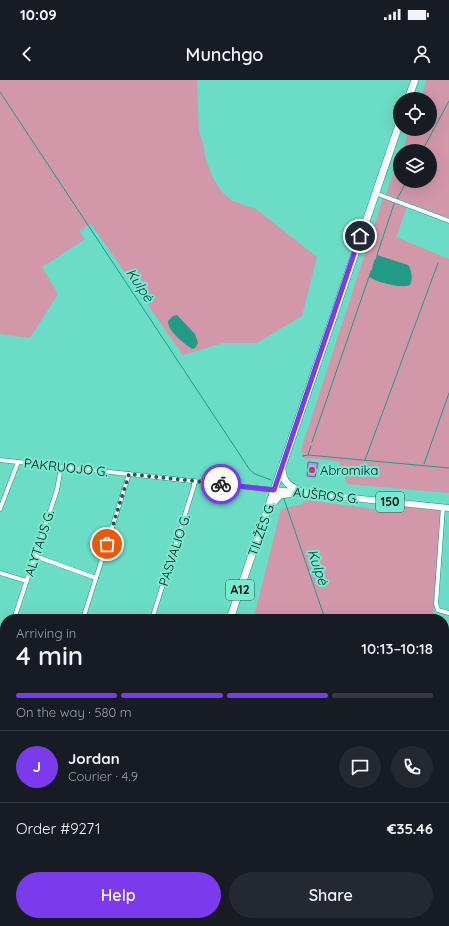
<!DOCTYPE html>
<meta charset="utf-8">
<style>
body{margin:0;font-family:Quicksand,sans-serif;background:#242831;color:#f1f3f6;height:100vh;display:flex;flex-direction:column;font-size:15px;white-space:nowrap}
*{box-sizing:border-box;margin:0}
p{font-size:13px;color:#9ea1a6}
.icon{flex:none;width:22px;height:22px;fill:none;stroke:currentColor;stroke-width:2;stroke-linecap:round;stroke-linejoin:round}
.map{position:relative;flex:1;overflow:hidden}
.drawer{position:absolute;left:0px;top:534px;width:449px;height:312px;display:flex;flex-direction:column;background:#171b24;border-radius:16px 16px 0 0;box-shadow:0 4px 16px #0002}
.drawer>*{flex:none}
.controls{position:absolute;left:393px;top:12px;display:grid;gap:8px}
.controls a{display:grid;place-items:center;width:44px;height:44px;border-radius:50%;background:#171b24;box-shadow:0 4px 16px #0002;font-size:20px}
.pin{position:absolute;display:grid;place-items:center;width:34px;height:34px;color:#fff;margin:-17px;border:2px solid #fff;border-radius:50%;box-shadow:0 1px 4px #0007}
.courier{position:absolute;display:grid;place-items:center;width:40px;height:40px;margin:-20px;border:3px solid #7c3aed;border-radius:50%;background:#fff;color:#222;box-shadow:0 1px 5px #0007}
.headline em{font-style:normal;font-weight:600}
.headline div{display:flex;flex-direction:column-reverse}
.headline{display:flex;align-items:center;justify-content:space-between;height:68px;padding:0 16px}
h1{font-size:26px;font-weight:600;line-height:30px}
.bar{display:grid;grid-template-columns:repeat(4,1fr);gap:6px 4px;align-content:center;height:48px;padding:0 16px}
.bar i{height:5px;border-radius:3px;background:#363941}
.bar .on{background:#7c3aed}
.bar p{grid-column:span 4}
.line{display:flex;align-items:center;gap:10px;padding:0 16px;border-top:1px solid #363941}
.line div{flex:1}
.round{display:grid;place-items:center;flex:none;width:42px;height:42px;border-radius:21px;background:#242831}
.button{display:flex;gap:8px;margin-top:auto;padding:8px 16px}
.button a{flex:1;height:46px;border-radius:24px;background:#7c3aed;color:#fff;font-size:16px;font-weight:600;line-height:46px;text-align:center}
.button a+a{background:#242831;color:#f1f3f6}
.status{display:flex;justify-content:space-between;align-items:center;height:28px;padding:0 20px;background:#171b24;direction:ltr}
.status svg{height:11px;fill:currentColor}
header{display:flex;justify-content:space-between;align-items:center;height:52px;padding:0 16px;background:#171b24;font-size:18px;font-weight:600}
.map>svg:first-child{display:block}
</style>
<div class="status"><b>10:09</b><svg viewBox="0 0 49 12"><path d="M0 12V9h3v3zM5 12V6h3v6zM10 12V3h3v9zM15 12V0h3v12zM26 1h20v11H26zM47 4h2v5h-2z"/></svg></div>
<header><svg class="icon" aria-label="back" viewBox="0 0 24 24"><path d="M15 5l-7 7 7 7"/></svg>Munchgo<svg class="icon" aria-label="person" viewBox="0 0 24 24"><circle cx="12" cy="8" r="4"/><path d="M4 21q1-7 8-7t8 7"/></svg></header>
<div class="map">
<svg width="449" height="846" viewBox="0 0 449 846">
<rect width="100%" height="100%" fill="#6bdcc5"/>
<g fill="#d397aa">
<path d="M0 0H197L199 53 203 63 206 80 213 98 221 111 231 120 256 129 317 177 302 236 257 263H223L183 275 91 144 79 151 85 159 42 187 58 214 30 258 0 254Z"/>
<path d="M427 0H449V138L386 114 400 76V101H430V71H402L410 49H430V19H420Z"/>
<path d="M383 118 407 127 396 157 449 179V413L347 404 339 381 303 378 301 370Z"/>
<path d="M307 420 395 432H404L405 426 442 429 433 539H255V533L281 429 302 424Z"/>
<path d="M444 575 449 579V631H444Z"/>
<path d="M53 841H116L118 842 117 846H52Z"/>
<path d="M149 841H183L187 846H147Z"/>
</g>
<g fill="#219a86">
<path d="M377 175 408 185C412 191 413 199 410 205 402 209 376 202 369 197Z"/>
<path d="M177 235 195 254 198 263 195 268 192 269C184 263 168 252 168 241L173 236Z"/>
<path d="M183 841H363L360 846H187Z"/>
</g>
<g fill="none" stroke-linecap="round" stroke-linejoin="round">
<g stroke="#219a86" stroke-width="1">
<path d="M0 12 250 390 255 394 271 400"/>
<path d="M422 71 449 21"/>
<path d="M397 119 407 101"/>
<path d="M377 175 394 124"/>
<path d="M373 186 375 180"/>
<path d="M312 362 371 191"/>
<path d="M308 375 449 388"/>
<path d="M303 376 308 375 311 366"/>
<path d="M365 380 438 183"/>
<path d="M424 384 449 313"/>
<path d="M284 419 325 539"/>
<path d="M444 589 449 590"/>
</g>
</g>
<path fill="#af97e2" stroke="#735ba1" d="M308 382 318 383 315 397 307 396Z"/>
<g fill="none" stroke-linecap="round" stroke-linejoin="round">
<defs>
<g id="street">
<path d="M375 113 449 141"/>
<path d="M0 380 274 410"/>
<path d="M443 427 436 524 438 530 449 533"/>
<path d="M0 429 18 382"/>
<path d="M35 476 96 498"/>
<path d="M0 493 26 501"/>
<path d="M14 539 57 410 61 387"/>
<path d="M83 539 129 394"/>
<path d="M152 539 194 406V401"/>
<path d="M0 581 5 566"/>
<path d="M444 744 449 745"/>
<path d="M2 779 5 770"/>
<path d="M116 841 124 845"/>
<path d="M88 846 92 841"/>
</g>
<path id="secondary" d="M0 586 5 587"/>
<path id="primary" d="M274 410 449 428"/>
<g id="highway">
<path d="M408 19 415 0"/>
<path d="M282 390C283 403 290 406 301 412"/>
<path d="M272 424 280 415 301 412"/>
<path d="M230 539 400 42"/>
<path d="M124 846 125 841"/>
</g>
</defs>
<use href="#street" stroke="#109984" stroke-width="5"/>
<use href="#secondary" stroke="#109984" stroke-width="6"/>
<use href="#primary" stroke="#109984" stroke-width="7"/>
<use href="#highway" stroke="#109984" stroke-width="8"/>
<use href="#street" stroke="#fff" stroke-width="4"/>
<use href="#secondary" stroke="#fff" stroke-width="5.5"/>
<use href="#primary" stroke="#fff" stroke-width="6"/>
<use href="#highway" stroke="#fff" stroke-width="7"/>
</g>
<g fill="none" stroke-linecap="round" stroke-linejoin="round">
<path stroke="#25584d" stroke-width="4" stroke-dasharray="0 7.2" d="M107 464 129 394 221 404"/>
<path stroke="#7c3aed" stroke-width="5" d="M221 404 274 410 360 156"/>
</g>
<circle fill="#c23974" stroke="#78ead2" stroke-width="1.5" cx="312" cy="390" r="4"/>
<g text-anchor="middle" stroke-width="4" stroke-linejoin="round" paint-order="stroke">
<g fill="#78ead2" stroke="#245247" stroke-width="1">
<rect x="376" y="412" width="28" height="20" rx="3"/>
<rect x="226" y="500" width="28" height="20" rx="3"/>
</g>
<g font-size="12" font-weight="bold" fill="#00110c">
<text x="390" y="426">150</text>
<text x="240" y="514">A12</text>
</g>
<g font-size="13" fill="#00110c" stroke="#78ead2">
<text transform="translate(66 387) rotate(6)" y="5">PAKRUOJO G.</text>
<text transform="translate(326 415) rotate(6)" y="5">AUŠROS G.</text>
<text transform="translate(261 449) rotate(-71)" y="5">TILŽĖS G.</text>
<text transform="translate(39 463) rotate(-72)" y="5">ALYTAUS G.</text>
<text transform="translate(174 470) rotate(-72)" y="5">PASVALIO G.</text>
</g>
<g font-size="13" fill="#00110c" stroke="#78ead2" text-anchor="start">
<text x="320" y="395">Abromika</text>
</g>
<g font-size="14" font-style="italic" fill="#053a31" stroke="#78ead2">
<text transform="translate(140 205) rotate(56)" y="5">Kulpė</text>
<text transform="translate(318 487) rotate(71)" y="5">Kulpė</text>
</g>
</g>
</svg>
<div class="controls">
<a><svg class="icon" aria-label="locate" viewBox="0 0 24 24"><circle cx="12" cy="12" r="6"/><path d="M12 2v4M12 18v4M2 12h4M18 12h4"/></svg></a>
<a><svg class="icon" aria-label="layers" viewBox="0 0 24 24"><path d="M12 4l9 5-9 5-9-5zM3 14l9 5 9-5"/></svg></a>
</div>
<div class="pin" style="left:107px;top:464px;background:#ea580c"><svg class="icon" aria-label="bag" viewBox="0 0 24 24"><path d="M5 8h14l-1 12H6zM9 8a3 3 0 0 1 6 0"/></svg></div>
<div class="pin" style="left:360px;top:156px;background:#1f2937"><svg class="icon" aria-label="home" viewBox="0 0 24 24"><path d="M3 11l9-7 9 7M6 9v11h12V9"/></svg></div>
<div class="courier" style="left:221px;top:404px"><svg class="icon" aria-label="bike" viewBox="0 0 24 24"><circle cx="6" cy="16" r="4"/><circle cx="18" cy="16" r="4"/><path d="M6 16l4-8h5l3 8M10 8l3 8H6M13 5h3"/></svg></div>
<section class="drawer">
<div class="headline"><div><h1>4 min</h1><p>Arriving in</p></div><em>10:13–10:18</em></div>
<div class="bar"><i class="on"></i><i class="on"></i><i class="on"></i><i></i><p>On the way · 580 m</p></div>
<div class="line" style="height:72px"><b class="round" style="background:#7c3aed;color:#fff">J</b><div><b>Jordan</b><p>Courier · 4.9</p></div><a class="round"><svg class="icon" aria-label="chat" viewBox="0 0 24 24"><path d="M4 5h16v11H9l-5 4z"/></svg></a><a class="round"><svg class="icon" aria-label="phone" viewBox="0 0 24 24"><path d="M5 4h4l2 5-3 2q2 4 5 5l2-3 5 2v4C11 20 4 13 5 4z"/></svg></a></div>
<div class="line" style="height:52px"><div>Order #9271</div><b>€35.46</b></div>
<div class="button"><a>Help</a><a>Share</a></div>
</section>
</div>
